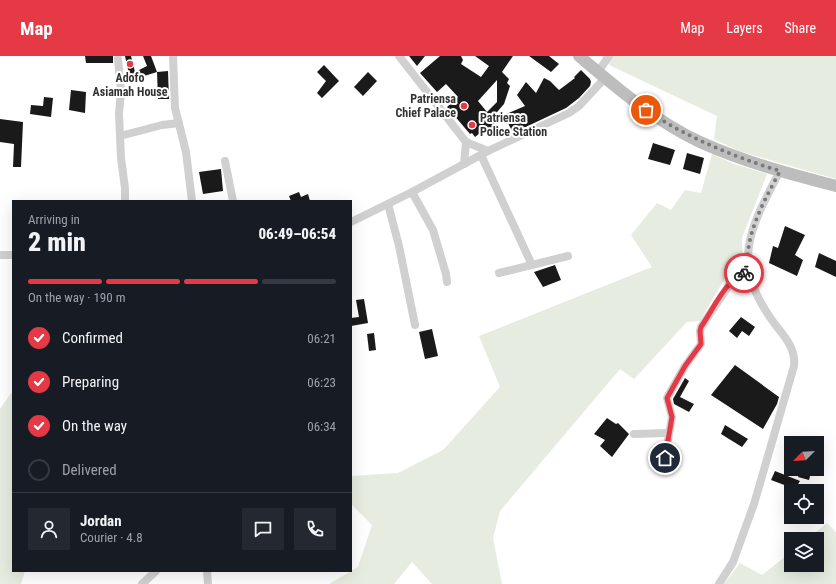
<!DOCTYPE html>
<meta charset="utf-8">
<style>
body{margin:0;font-family:"Roboto Condensed",sans-serif;background:#242831;color:#f1f3f6;height:100vh;display:flex;flex-direction:column;font-size:15px;white-space:nowrap}
*{box-sizing:border-box;margin:0}
p{font-size:13px;color:#9ea1a6}
.icon{flex:none;width:22px;height:22px;fill:none;stroke:currentColor;stroke-width:2;stroke-linecap:round;stroke-linejoin:round}
.map{position:relative;flex:1;overflow:hidden}
.sheet{position:absolute;left:12px;top:144px;width:340px;height:372px;display:flex;flex-direction:column;background:#171b24;border-radius:0px;box-shadow:0 4px 16px #0002}
.sheet>*{flex:none}
.needle{width:26px;rotate:246deg}
.fabs{position:absolute;left:784px;top:380px;display:grid;gap:8px}
.fabs a{display:grid;place-items:center;width:40px;height:40px;border-radius:0px;background:#171b24;box-shadow:0 4px 16px #0002;font-size:20px}
.pin{position:absolute;display:grid;place-items:center;width:34px;height:34px;color:#fff;margin:-17px;border:2px solid #fff;border-radius:50%;box-shadow:0 1px 4px #0007}
.courier{position:absolute;display:grid;place-items:center;width:40px;height:40px;margin:-20px;border:3px solid #e63946;border-radius:50%;background:#fff;color:#222;box-shadow:0 1px 5px #0007}
.head em{font-style:normal;font-weight:800}
.head div{display:flex;flex-direction:column-reverse}
.head{display:flex;align-items:center;justify-content:space-between;height:68px;padding:0 16px}
h1{font-size:26px;font-weight:800;line-height:30px}
.bar{display:grid;grid-template-columns:repeat(4,1fr);gap:6px 4px;align-content:center;height:48px;padding:0 16px}
.bar i{height:5px;border-radius:3px;background:#363941}
.bar .selected{background:#e63946}
.bar p{grid-column:span 4}
.line{display:flex;align-items:center;gap:10px;padding:0 16px;border-top:1px solid #363941}
.line div{flex:1}
.round{display:grid;place-items:center;flex:none;width:42px;height:42px;border-radius:0px;background:#242831}
ol{padding:0 16px;list-style:none}
li{display:flex;align-items:center;gap:12px;height:44px}
li p{margin-inline-start:auto}
li .icon{padding:4px;border-radius:50%;background:#e63946;color:#fff;stroke-width:4}
li:last-child{color:#9ea1a6}
li i{width:22px;height:22px;border:2px solid #363941;border-radius:50%}
header{display:flex;align-items:center;gap:24px;box-sizing:border-box;height:56px;padding:0 20px;background:#e63946;color:#fff}
header strong{font-size:19px}
nav{display:flex;gap:22px;margin-inline-start:auto;font-size:14px}
.map>svg:first-child{display:block}
</style>
<header>
<strong>Map</strong>
<nav><a>Map</a><a>Layers</a><a>Share</a></nav>
</header>
<div class="map">
<svg width="836" height="528" viewBox="0 0 836 528">
<rect width="100%" height="100%" fill="#fff"/>
<g fill="#e6ecdf">
<path d="M601 0H836V123L739 95 714 83 717 60 611 10Z"/>
<path d="M712 98 734 108 767 118 742 182 743 213 725 222 700 265 687 266 634 323 620 313 500 455 493 482 502 528H432L412 506 394 528H329L358 511 372 469 351 448V420L398 417 443 394 500 331 479 280 652 211 631 179 657 147 671 154 685 134 701 137Z"/>
<path d="M11 337 13 338V515H25L21 528H0V353Z"/>
<path d="M827 467 836 476V528H724L740 507 762 519 791 496V509H817V483H807Z"/>
</g>
<g fill="#1a1a1a" fill-rule="evenodd">
<path d="M85 0H113V7H86Z"/>
<path d="M125 0H131L135 16 147 10 143 0H151L157 16 141 21 131 27Z"/>
<path d="M409 0H425L417 10Z"/>
<path d="M440 0H461L463 4 461 8 481 21 489 10 475 0H513L502 16 509 23 507 27 510 30 504 48 491 63 501 74 494 80 489 81 484 74 475 81 472 77 470 78 447 51 458 41 446 28 437 36 420 17ZM497 24V46L487 56 478 45Z"/>
<path d="M529 0H549L559 8 551 16Z"/>
<path d="M324 9 339 25 322 42 317 37 326 25 317 16Z"/>
<path d="M581 14 590 23 591 26 590 30 579 42 566 52 513 77 504 59 525 50 517 39 526 26 536 37 544 22 550 25 559 34 575 22 574 21Z"/>
<path d="M168 15 169 43H158L157 16Z"/>
<path d="M368 16 377 25 363 40 354 31Z"/>
<path d="M71 34 86 36 85 57 69 54Z"/>
<path d="M44 41 53 42 51 61 30 58 31 49 43 50Z"/>
<path d="M0 63 23 66 21 111H13L14 88 0 86Z"/>
<path d="M653 87 675 94 670 109 648 103Z"/>
<path d="M687 97 704 102 700 118 683 113Z"/>
<path d="M221 113 223 135 203 138 199 116Z"/>
<path d="M299 136 301 141 308 138 310 145H291L289 140Z"/>
<path d="M785 170 805 179 795 199 803 204 797 220 769 207 773 190 778 192Z"/>
<path d="M819 197 836 205V221L815 211Z"/>
<path d="M555 209 561 224 543 231 534 216Z"/>
<path d="M364 243 368 267 351 270V262L359 261 356 244Z"/>
<path d="M741 261 755 271 749 280 742 275 737 282 729 275Z"/>
<path d="M432 273 438 300 425 303 419 276Z"/>
<path d="M374 277 376 294 369 295 367 278Z"/>
<path d="M735 309 779 341 777 348 763 373 711 339Z"/>
<path d="M685 322 689 325 680 341 694 348 689 356 674 348 673 343Z"/>
<path d="M607 362 616 368 618 367 629 378 612 401 600 390 605 384 594 378Z"/>
<path d="M725 369 748 383 742 391 721 378Z"/>
<path d="M801 413H812L809 424 798 421Z"/>
<path d="M775 415 800 425 795 433 771 424Z"/>
</g>
<g fill="none" stroke-linecap="round" stroke-linejoin="round">
<g stroke="#d0d0d0" stroke-width="8">
<path d="M173 0 175 52 186 96 192 145"/>
<path d="M399 0 466 86 488 95"/>
<path d="M118 3 121 35 119 58 121 102 125 132V145"/>
<path d="M598 16 609 0"/>
<path d="M120 80 162 69 179 67"/>
<path d="M481 99 532 209"/>
<path d="M225 105 233 145"/>
<path d="M464 108 466 86"/>
<path d="M412 136 433 174 446 218 447 226"/>
<path d="M388 148 399 190 415 269"/>
<path d="M351 166 412 136 488 95 569 57 579 50 605 22"/>
<path d="M0 199H13"/>
<path d="M499 217 568 200"/>
<path d="M634 378 668 377"/>
<path d="M665 402 672 361 667 342 685 310 701 288 700 275 701 271 734 222 749 214"/>
<path d="M207 515 208 528"/>
<path d="M142 528 156 515"/>
<path d="M719 528 733 506 754 448 794 310C796 292 784 280 774 267 730 207 749 174 780 115"/>
</g>
<path stroke="#bdbdbd" stroke-width="12" d="M579 0C617 32 655 65 700 86 744 106 790 118 836 130"/>
</g>
<g fill="none" stroke-linecap="round" stroke-linejoin="round">
<path stroke="#7a7a7a" stroke-width="4" stroke-dasharray="0 7.2" d="M646 54C688 82 732 100 780 115 764 145 744 180 748 214L744 217"/>
<path stroke="#e63946" stroke-width="5" d="M665 402 672 361 667 342 685 310 701 288 700 275 701 271C712 255 726 224 744 217"/>
</g>
<g fill="#e63946" stroke="#fff" stroke-width="1.5">
<circle cx="130" cy="8" r="4"/>
<circle cx="464" cy="50" r="4"/>
<circle cx="472" cy="69" r="4"/>
</g>
<g text-anchor="middle" stroke-width="4" stroke-linejoin="round" paint-order="stroke">
<g font-size="12" font-weight="bold" fill="#333" stroke="#fff">
<text x="130" y="26">Adofo<tspan x="130" dy="14">Asiamah House</tspan></text>
<text x="456" y="47" text-anchor="end">Patriensa<tspan x="456" dy="14">Chief Palace</tspan></text>
<text x="480" y="66" text-anchor="start">Patriensa<tspan x="480" dy="14">Police Station</tspan></text>
</g>
</g>
</svg>
<div class="fabs">
<a><svg class="needle" viewBox="-14 -14 28 28"><path d="M0-13l5 13h-10z" fill="#e53935"/><path d="M0 13l5-13h-10z" fill="#9ea1a6"/></svg></a>
<a><svg class="icon" aria-label="locate" viewBox="0 0 24 24"><circle cx="12" cy="12" r="6"/><path d="M12 2v4M12 18v4M2 12h4M18 12h4"/></svg></a>
<a><svg class="icon" aria-label="layers" viewBox="0 0 24 24"><path d="M12 4l9 5-9 5-9-5zM3 14l9 5 9-5"/></svg></a>
</div>
<div class="pin" style="left:646px;top:54px;background:#ea580c"><svg class="icon" aria-label="bag" viewBox="0 0 24 24"><path d="M5 8h14l-1 12H6zM9 8a3 3 0 0 1 6 0"/></svg></div>
<div class="pin" style="left:665px;top:402px;background:#1f2937"><svg class="icon" aria-label="home" viewBox="0 0 24 24"><path d="M3 11l9-7 9 7M6 9v11h12V9"/></svg></div>
<div class="courier" style="left:744px;top:217px"><svg class="icon" aria-label="bike" viewBox="0 0 24 24"><circle cx="6" cy="16" r="4"/><circle cx="18" cy="16" r="4"/><path d="M6 16l4-8h5l3 8M10 8l3 8H6M13 5h3"/></svg></div>
<section class="sheet">
<div class="head"><div><h1>2 min</h1><p>Arriving in</p></div><em>06:49–06:54</em></div>
<div class="bar"><i class="selected"></i><i class="selected"></i><i class="selected"></i><i></i><p>On the way · 190 m</p></div>
<ol>
<li><svg class="icon" aria-label="check" viewBox="0 0 24 24"><path d="M5 12l5 5 9-10"/></svg>Confirmed<p>06:21</p></li>
<li><svg class="icon" aria-label="check" viewBox="0 0 24 24"><path d="M5 12l5 5 9-10"/></svg>Preparing<p>06:23</p></li>
<li><svg class="icon" aria-label="check" viewBox="0 0 24 24"><path d="M5 12l5 5 9-10"/></svg>On the way<p>06:34</p></li>
<li><i></i>Delivered</li>
</ol>
<div class="line" style="height:72px"><a class="round"><svg class="icon" aria-label="person" viewBox="0 0 24 24"><circle cx="12" cy="8" r="4"/><path d="M4 21q1-7 8-7t8 7"/></svg></a><div><b>Jordan</b><p>Courier · 4.8</p></div><a class="round"><svg class="icon" aria-label="chat" viewBox="0 0 24 24"><path d="M4 5h16v11H9l-5 4z"/></svg></a><a class="round"><svg class="icon" aria-label="phone" viewBox="0 0 24 24"><path d="M5 4h4l2 5-3 2q2 4 5 5l2-3 5 2v4C11 20 4 13 5 4z"/></svg></a></div>
</section>
</div>
